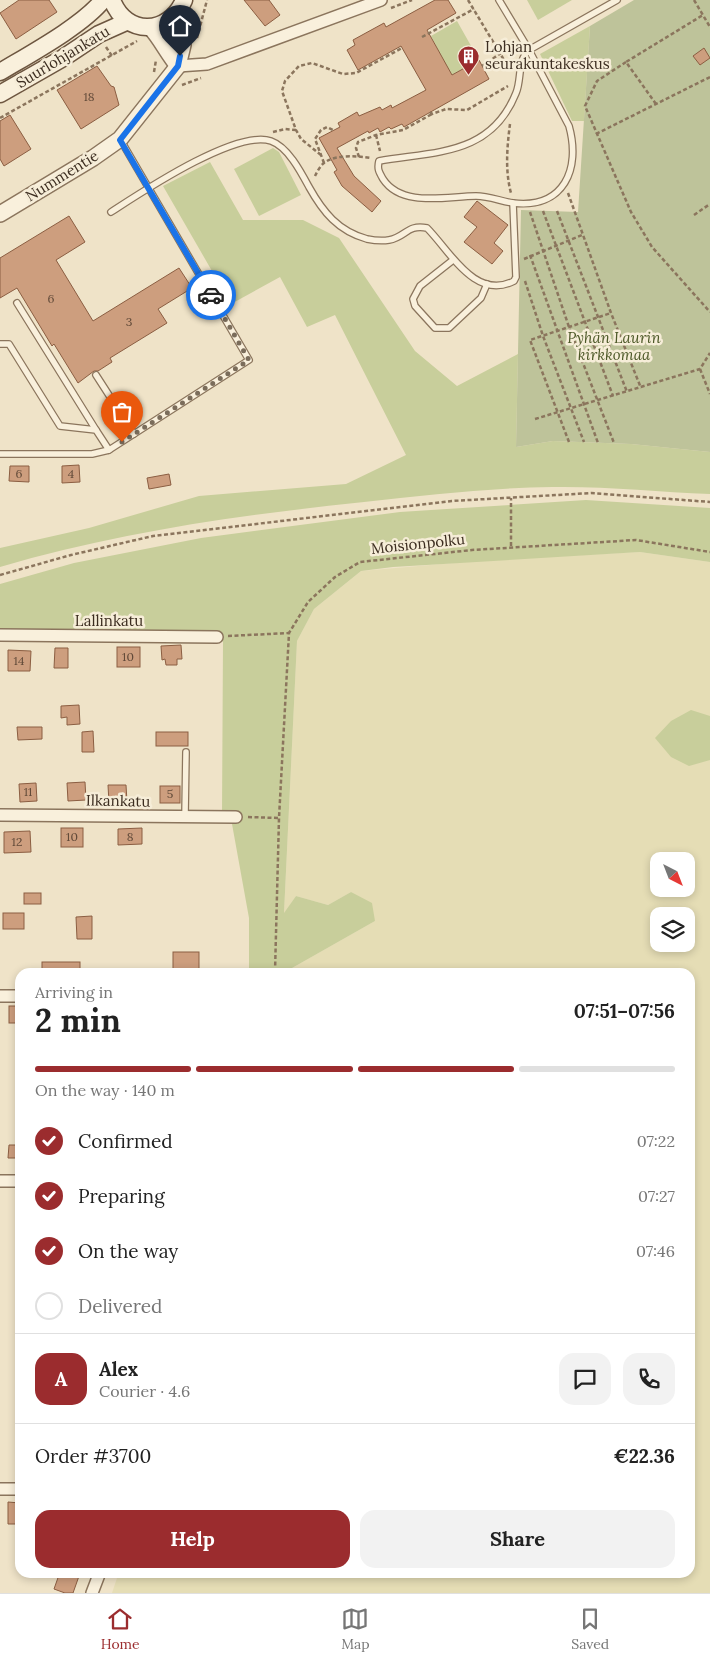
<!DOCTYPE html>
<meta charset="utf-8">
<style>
body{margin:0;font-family:Lora,serif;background:#f2f2f2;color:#222;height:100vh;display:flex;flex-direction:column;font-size:19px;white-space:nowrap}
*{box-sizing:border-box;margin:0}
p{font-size:16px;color:#767676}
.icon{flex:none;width:28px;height:28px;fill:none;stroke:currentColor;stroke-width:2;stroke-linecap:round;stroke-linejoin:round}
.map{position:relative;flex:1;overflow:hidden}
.panel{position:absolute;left:15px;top:968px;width:680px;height:610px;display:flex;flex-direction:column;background:#fff;border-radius:15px;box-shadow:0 2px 8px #0003}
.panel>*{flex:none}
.needle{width:32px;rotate:138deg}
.fabs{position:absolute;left:650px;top:852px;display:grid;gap:10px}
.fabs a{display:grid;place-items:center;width:45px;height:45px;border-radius:10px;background:#fff;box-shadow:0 2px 8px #0003;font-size:25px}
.pin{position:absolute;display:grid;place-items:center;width:42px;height:42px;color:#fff;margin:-51px -21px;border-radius:50% 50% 50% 0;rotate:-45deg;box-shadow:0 0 5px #0007}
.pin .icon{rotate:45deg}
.courier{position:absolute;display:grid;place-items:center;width:50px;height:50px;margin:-25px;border:4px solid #1a73e8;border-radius:50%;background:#fff;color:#222;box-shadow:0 1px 6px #0007}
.headline em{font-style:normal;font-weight:800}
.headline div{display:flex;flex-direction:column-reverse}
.headline{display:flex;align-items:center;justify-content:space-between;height:85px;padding:0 20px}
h1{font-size:32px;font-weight:800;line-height:38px}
.bar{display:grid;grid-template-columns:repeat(4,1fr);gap:8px 5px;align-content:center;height:60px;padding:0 20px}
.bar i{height:6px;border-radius:4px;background:#e0e0e0}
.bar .active{background:#9b2c2e}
.bar p{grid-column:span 4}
.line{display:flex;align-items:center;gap:12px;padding:0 20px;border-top:1px solid #e0e0e0}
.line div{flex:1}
.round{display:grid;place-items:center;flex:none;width:52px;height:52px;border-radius:15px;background:#f2f2f2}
ol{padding:0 20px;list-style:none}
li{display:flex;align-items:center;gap:15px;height:55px}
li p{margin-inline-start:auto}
li .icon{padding:5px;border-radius:50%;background:#9b2c2e;color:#fff;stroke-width:4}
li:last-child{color:#767676}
li i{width:28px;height:28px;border:2px solid #e0e0e0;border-radius:50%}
.primary-button{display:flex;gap:10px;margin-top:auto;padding:10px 20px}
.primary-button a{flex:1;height:58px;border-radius:15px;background:#9b2c2e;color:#fff;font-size:20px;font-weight:800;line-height:58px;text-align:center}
.primary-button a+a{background:#f2f2f2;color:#222}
.menu{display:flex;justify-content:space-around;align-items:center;height:70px;border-top:1px solid #e0e0e0;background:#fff;font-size:14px;color:#767676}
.menu a{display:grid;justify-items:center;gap:2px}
.menu .active{color:#9b2c2e}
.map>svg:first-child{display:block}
</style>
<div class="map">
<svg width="710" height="1593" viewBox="0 0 710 1593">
<rect width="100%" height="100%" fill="#efe3c8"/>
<path fill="#e5ddb5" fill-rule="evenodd" d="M640 552 710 562V1593H112L119 1572H690V972H285L375 921 351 892 328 905 296 896 284 914 297 641 314 609 361 571 488 560ZM659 861H686V889H659ZM659 916H686V944H659Z"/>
<g fill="#c8ce9b">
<path d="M527 0H572L538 20Z"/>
<path d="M457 21 479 60 448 77 449 71 431 36Z"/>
<path d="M590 26 584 121H572L540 54Z"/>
<path d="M273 148 279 152 301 195 259 216 234 169Z"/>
<path d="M210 162 243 220H303L339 238 415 351 457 386 518 354 516 447 553 441 631 444 710 452V494C658 492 604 486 552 487 489 488 426 495 364 502 241 515 119 532 0 567V548L89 528 199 496 346 484 406 455 335 315 307 327 280 277 231 304 163 186Z"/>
<path d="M586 500 710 508V562L640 552 393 567 361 571 314 609 297 641 284 913 296 896 328 905 351 892 372 903 375 921 285 972H249V918L232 824 222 813 223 642 215 631 0 629V584L74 563 201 538 400 512Z"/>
<path d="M691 710 710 716V760L689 766 671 757 655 738 671 721Z"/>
</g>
<path fill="#bec39a" d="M634 0H710V452L631 444 553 441 516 447 521 210 578 212 590 26Z"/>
<g fill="#cd9e7e" stroke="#8b5e42">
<path d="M19 0H49L57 12 16 39 0 13Z"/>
<path d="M244 0H269L280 15 265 26Z"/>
<path d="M435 0H448L456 13 427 30 452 75 479 60 489 79 404 127 402 124 391 129 389 127 380 132 378 128 369 133 368 131 337 148 354 176 381 201 372 212 342 186 334 172 337 170 319 138 340 127 338 123 357 112 359 116 380 107 382 110 391 105 392 108 426 90 401 46 358 70 347 50 355 45 353 40 384 23 386 27Z"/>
<path d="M704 48 710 58 700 65 693 56Z"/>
<path d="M97 66 111 86 114 87 119 105 81 129 57 90Z"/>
<path d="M10 115 31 149 4 166 0 159V121Z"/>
<path d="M477 201 508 225 494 243 503 251 492 264 464 242 477 227 464 217Z"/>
<path d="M69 216 85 242 56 260 93 321 179 268 192 288 158 309 167 323 110 358 112 362 98 371H94L78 383 54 344 52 346 17 288 0 298V258Z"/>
<path d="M79 465 80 482 62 483V466Z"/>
<path d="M10 466H29V482L9 481Z"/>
<path d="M169 474 171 485 149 489 147 478Z"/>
<path d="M181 645 182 659H177V665H166L165 659 162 660 161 646Z"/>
<rect x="117" y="647" width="23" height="20"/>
<path d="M55 648H68V668H54Z"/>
<path d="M8 650 31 651 30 671H8Z"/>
<path d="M79 705 80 724 67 725V717L61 718V706Z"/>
<path d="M17 727H42V739L18 740Z"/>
<path d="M93 731 94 752H82V732Z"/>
<rect x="156" y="732" width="32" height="14"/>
<path d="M85 782 86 800 68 801 67 783Z"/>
<path d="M36 783 37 801 20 802 19 784Z"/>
<path d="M108 785H126L127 802 109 803Z"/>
<rect x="160" y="786" width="20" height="17"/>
<rect x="61" y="828" width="22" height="19"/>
<path d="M142 828V844L118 845V829Z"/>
<path d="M30 831 31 852 4 853V832Z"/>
<rect x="24" y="893" width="17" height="11"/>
<rect x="3" y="913" width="21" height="16"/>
<path d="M92 916V939H77L76 917Z"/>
<rect x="173" y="952" width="26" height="20"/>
<rect x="42" y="962" width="38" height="10"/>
<rect x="9" y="1006" width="11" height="17"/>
<path d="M9 1145H20V1158H8Z"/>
<path d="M8 1502 20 1503V1524H8Z"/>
<path d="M60 1572H71L79 1576 73 1593H65L54 1589Z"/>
</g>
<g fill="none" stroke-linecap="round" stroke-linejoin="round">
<defs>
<g id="service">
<path d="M499 0 529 50 617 0"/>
<path d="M529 50 569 126C581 169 564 209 513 203 500 201 489 196 476 196 447 196 402 208 383 179 379 172 377 169 379 161 435 151 491 156 516 93 522 79 517 60 529 50Z"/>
<path d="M111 212C142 192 236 129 271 141 288 147 301 172 309 187 323 212 338 231 367 239 372 240 383 241 389 240 406 237 407 224 427 228 450 251 475 301 514 281L516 277 513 203"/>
<path d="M453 260 420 286 413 299 415 306 435 328H449L481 298 487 284"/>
<path d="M17 303 96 430"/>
<path d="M0 344H9L60 426 96 430 109 450"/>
<path d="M96 375 134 434"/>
<path d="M0 454H92L109 450 249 360 120 139"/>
<path d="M185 816 186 752"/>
</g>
<g id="minor">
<path d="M178 66 207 64 381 0"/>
<path d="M0 635 217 637"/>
<path d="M0 815 236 817"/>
<path d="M0 996H20"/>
<path d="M0 1181H20"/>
<path d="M0 1489H20"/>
<path d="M92 1593 100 1572"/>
</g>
<g id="tertiary">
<path d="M150 27C161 39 167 53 178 66"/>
<path d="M0 214 93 158 120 139 178 66 183 45 174 15"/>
</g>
<g id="secondary">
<path d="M112 0C126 37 169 35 184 0"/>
<path d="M0 72C30 54 82 26 103 0"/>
<path d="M0 94 63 58 99 34 126 22"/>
</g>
</defs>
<use href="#service" stroke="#8b755d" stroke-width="8"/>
<use href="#minor" stroke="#8b755d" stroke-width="14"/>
<use href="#tertiary" stroke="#8b755d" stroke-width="18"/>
<use href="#secondary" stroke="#6d5640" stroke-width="19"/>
<g stroke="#8b755d" stroke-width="2.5" stroke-dasharray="4 2.5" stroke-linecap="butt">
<path d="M468 0 510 70"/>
<path d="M694 0 710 27"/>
<path d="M391 8 412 0"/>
<path d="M422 37 474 9"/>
<path d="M197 38 207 0"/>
<path d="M106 47 112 56"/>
<path d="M626 62 597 81 585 106 631 212 652 247 710 312"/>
<path d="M482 66 501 53"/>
<path d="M154 72 156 60"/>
<path d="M182 85 201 78"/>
<path d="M656 104 626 62 703 15"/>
<path d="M430 112 432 114 446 109 467 110 508 86"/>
<path d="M0 118 137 41"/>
<path d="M510 124C507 147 505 171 511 193"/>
<path d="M273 132 285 129 296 130"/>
<path d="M596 134 710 77"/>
<path d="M376 135 380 151"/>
<path d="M321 155 301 139 296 130 282 91 285 81 299 66 312 63 343 74 356 73 402 48"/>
<path d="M359 157 356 148 358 142 376 135 403 130 432 114"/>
<path d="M324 163 315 139 321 130 327 127 333 130"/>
<path d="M315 176C317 172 320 166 324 163 335 154 359 156 371 158"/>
<path d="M568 193 611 313 641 388"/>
<path d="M543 211 613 396"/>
<path d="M557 211 627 392"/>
<path d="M530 212 569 327 614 443"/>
<path d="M694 215 710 204"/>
<path d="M530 255 598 443"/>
<path d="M524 259 582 235"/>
<path d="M525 281 543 336 584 442"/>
<path d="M700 369 710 394"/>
<path d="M535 419 700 369 710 353"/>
<path d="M569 442 530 340 611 313"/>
<path d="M511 546V498"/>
<path d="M0 575 71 555 153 536 452 501 591 493 710 502"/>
<path d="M228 636 289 633"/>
<path d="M248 817 279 818"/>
<path d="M275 972 279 818 289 633 308 602 335 577 360 562 472 550 636 540 710 552"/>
</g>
<use href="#service" stroke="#f9f0dc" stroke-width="5.5"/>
<use href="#minor" stroke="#f9f0dc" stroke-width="11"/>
<use href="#tertiary" stroke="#f9f0dc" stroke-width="15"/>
<use href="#secondary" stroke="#f9f0dc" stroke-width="16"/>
</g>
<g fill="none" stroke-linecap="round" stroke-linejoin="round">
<path stroke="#7b6d5b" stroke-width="5" stroke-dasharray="0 9" d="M122 442 249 360 211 295"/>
<path stroke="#1a73e8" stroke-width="6" d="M180 56 178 66 120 140 211 295"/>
</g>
<defs>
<symbol id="building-pin" viewBox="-11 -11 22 30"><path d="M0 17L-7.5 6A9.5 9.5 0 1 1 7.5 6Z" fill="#9b2c2e" stroke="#f6edd8"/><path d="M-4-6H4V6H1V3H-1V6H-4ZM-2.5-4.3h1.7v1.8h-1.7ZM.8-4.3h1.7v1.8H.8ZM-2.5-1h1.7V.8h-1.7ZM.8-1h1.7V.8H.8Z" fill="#fff"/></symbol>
</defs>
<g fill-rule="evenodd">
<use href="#building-pin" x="456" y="44" width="25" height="34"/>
</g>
<g text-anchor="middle" stroke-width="5" stroke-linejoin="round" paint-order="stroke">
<g font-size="12" fill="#604938">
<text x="89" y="101">18</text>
<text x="51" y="303">6</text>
<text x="129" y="326">3</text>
<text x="19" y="478">6</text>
<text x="71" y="478">4</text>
<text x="128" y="661">10</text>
<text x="19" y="665">14</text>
<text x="28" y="796">11</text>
<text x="170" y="798">5</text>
<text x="72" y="841">10</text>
<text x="130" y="841">8</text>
<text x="17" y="846">12</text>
</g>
<g font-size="15" fill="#3c2d20" stroke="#f6edd8" text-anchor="start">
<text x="485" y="52">Lohjan<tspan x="485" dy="17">seurakuntakeskus</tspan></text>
</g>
<g font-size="15" fill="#3c2d20" stroke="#f6edd8">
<text transform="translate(63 57) rotate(-31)" y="5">Suurlohjankatu</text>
<text transform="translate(62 176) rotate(-32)" y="5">Nummentie</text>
<text transform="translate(418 544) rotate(-6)" y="5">Moisionpolku</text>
<text x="109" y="626">Lallinkatu</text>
<text transform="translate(118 801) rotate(1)" y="5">Ilkankatu</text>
</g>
<g font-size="15" font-style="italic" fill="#4c5827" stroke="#f6edd8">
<text x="614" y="343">Pyhän Laurin<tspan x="614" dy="17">kirkkomaa</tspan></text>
</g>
</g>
</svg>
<div class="fabs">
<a><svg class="needle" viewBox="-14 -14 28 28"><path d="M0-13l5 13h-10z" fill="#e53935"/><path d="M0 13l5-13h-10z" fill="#767676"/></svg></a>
<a><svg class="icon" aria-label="layers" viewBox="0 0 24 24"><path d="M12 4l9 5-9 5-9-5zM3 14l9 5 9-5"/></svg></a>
</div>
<div class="pin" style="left:122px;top:442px;background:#ea580c"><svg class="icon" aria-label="bag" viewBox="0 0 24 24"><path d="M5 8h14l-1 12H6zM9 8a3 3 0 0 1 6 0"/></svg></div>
<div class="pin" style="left:180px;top:56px;background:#1f2937"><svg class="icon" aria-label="home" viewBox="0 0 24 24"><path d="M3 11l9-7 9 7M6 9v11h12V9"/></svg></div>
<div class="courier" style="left:211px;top:295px"><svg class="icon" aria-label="car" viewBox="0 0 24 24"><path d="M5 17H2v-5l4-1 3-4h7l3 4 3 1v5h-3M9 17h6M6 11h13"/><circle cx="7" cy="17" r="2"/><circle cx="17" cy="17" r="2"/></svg></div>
<section class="panel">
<div class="headline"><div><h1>2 min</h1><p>Arriving in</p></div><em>07:51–07:56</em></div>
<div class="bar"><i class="active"></i><i class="active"></i><i class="active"></i><i></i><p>On the way · 140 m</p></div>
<ol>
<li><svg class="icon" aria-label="check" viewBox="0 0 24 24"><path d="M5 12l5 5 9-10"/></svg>Confirmed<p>07:22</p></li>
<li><svg class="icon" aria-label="check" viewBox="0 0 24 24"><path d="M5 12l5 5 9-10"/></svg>Preparing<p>07:27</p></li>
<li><svg class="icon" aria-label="check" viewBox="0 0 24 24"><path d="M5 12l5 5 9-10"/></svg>On the way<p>07:46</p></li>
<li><i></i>Delivered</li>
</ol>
<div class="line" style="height:90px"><b class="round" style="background:#9b2c2e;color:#fff">A</b><div><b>Alex</b><p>Courier · 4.6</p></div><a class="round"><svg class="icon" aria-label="chat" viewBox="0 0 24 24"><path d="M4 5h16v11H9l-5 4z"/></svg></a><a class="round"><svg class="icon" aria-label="phone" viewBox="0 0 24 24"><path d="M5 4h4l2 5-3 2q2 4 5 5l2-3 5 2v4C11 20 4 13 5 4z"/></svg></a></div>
<div class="line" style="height:65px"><div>Order #3700</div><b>€22.36</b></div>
<div class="primary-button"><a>Help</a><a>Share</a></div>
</section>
</div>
<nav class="menu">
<a class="active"><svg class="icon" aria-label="home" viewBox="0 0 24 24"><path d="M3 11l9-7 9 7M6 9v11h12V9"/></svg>Home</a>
<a><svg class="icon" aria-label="map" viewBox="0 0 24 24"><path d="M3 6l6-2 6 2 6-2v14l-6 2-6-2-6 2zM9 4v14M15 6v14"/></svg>Map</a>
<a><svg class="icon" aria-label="saved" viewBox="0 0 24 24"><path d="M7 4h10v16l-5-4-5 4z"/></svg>Saved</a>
</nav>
